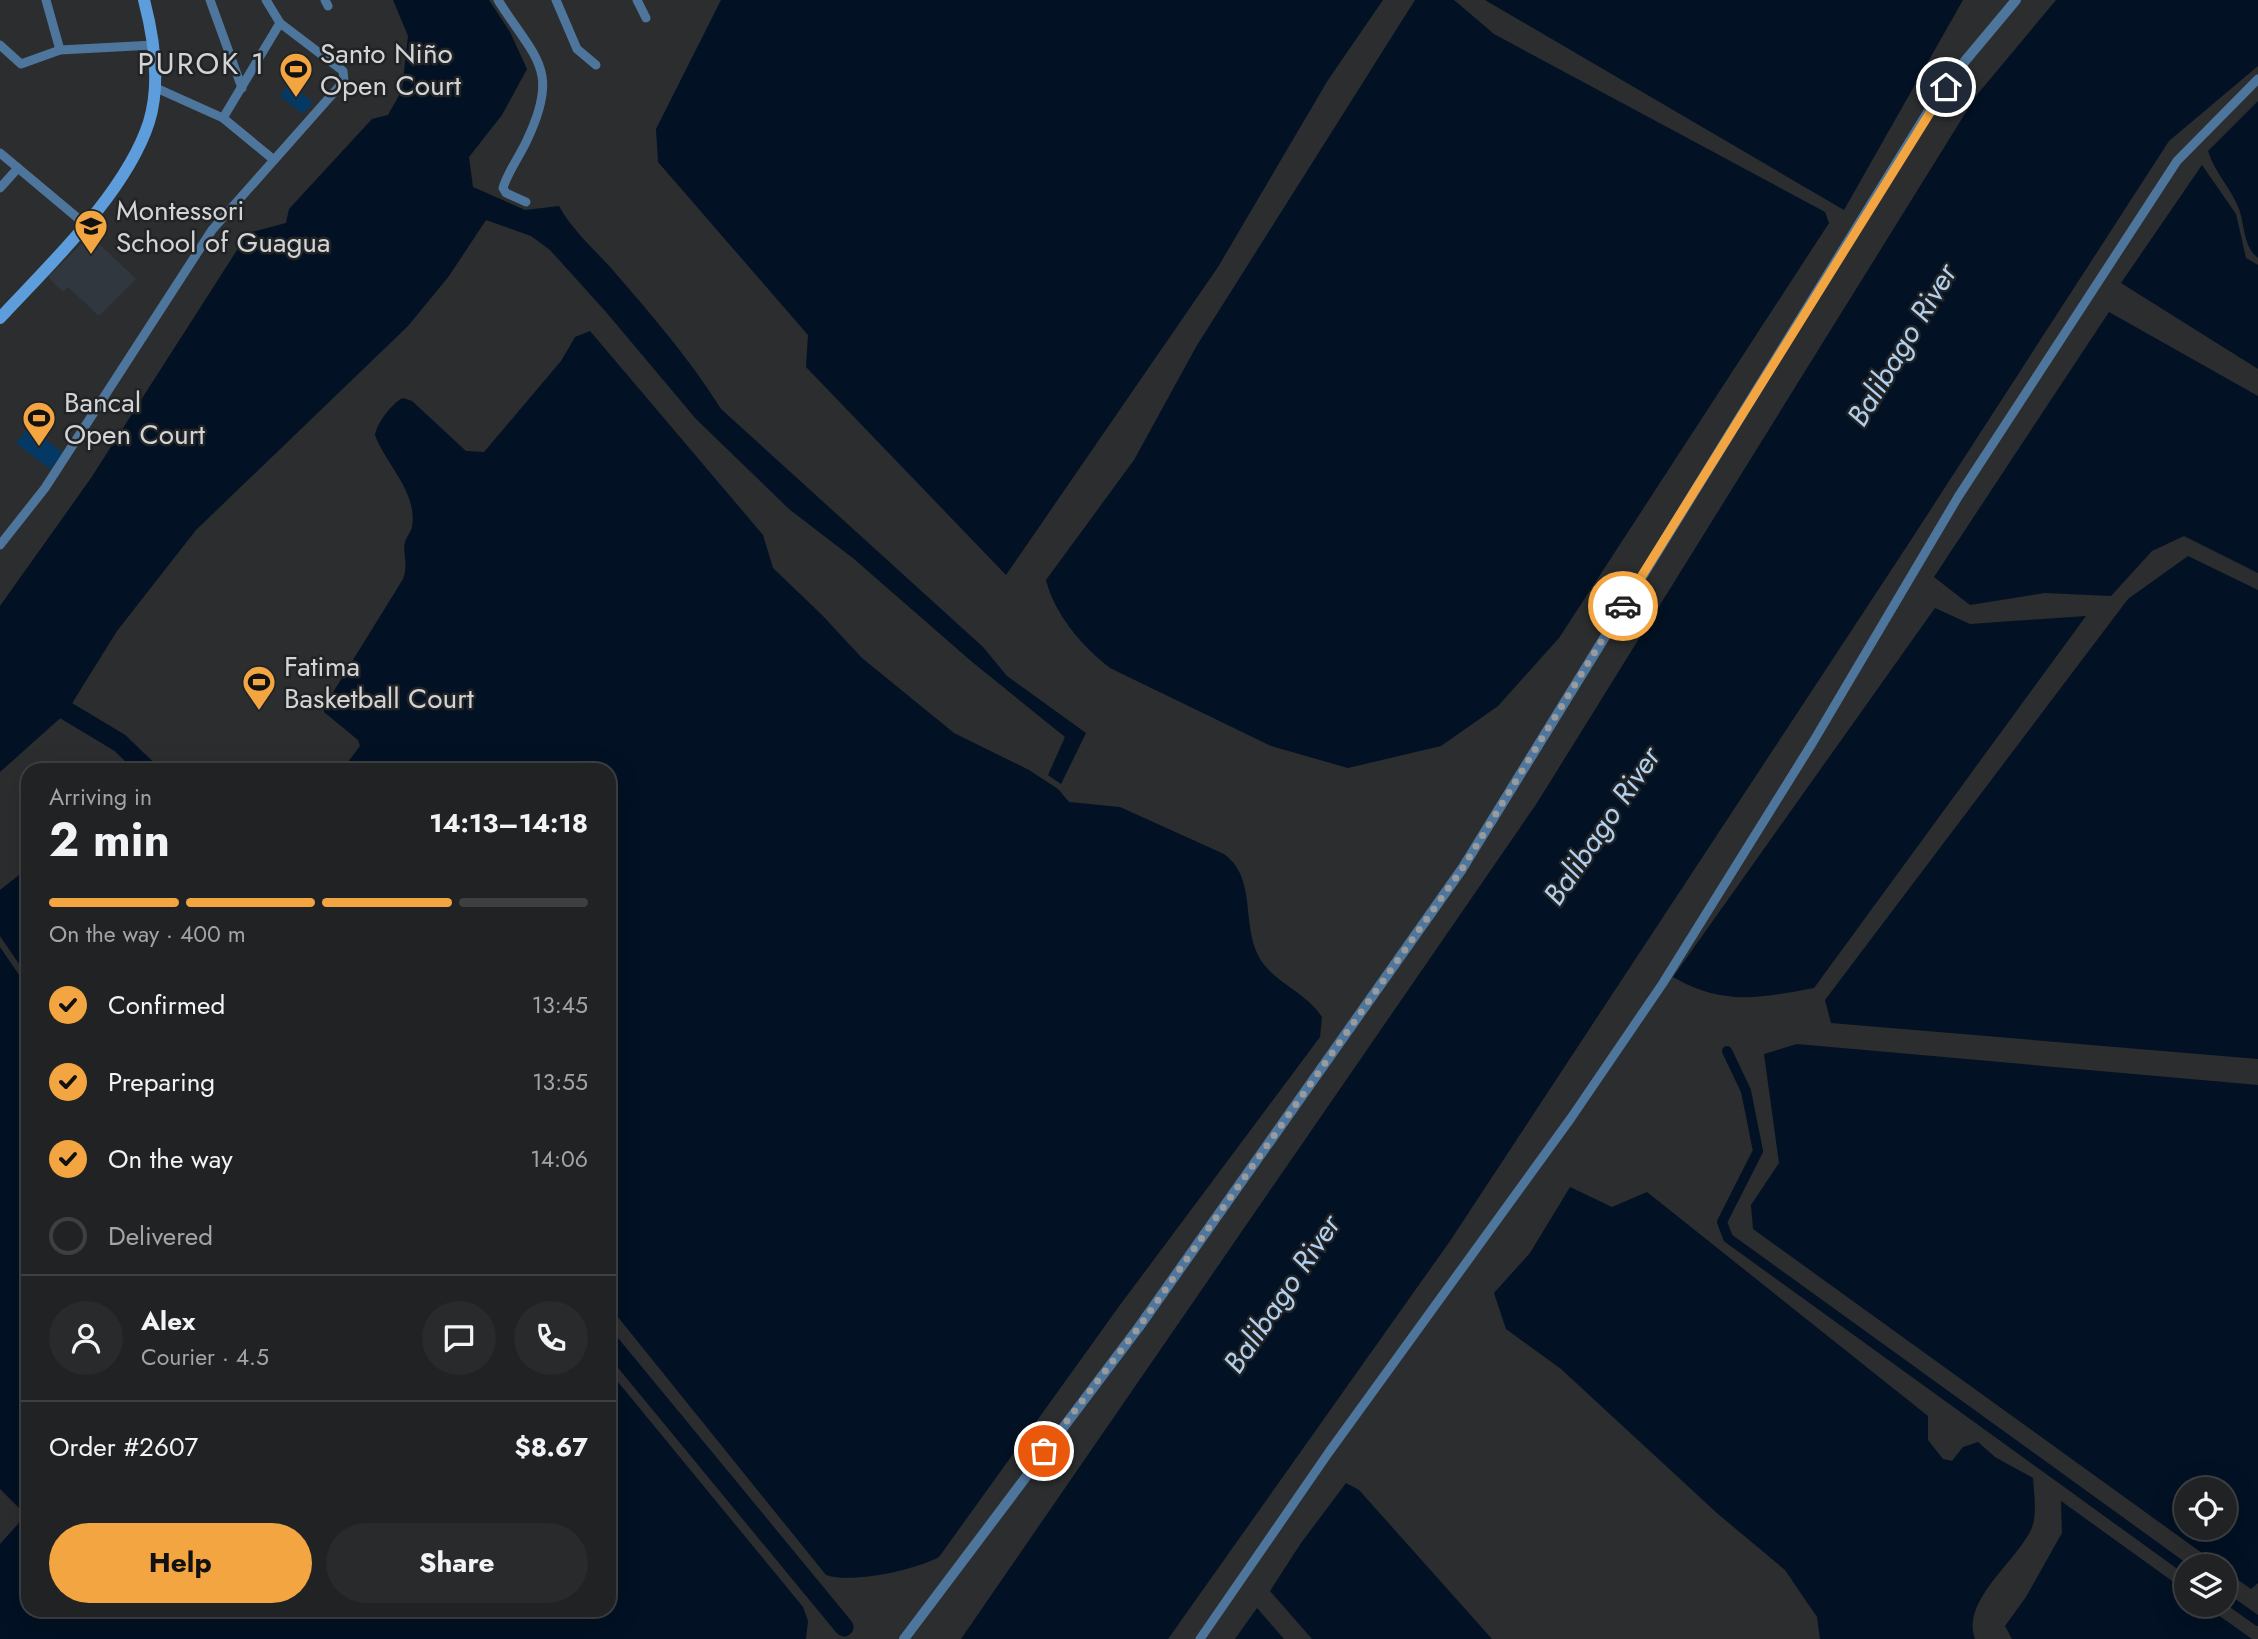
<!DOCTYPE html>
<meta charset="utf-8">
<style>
body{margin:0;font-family:Jost,sans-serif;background:#282a2b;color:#f1f3f6;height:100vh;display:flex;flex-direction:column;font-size:26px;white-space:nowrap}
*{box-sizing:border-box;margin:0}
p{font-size:23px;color:#a2a4a6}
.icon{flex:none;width:38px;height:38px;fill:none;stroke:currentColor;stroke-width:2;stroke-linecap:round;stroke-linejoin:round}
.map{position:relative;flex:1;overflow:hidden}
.drawer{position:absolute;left:21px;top:763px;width:595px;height:854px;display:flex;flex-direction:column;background:#202223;border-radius:21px;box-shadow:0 7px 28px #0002,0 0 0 2px #3d3f41}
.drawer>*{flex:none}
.fabs{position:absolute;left:2174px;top:1477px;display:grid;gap:14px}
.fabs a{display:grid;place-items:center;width:63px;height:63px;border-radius:50%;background:#202223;box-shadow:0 7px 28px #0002,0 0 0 2px #3d3f41;font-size:35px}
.pin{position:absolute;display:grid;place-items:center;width:60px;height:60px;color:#fff;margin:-30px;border:4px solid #fff;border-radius:50%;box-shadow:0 2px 7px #0007}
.courier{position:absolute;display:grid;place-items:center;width:70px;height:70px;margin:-35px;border:5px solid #f2a540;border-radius:50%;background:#fff;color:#222;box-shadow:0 2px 9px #0007}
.head em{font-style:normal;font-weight:700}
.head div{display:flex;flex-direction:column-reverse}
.head{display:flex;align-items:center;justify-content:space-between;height:119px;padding:0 28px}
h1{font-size:46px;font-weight:700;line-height:52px}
.bar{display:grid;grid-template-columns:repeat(4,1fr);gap:10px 7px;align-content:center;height:84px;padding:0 28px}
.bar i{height:9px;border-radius:5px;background:#3d3f41}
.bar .active{background:#f2a540}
.bar p{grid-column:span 4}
.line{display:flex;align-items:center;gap:18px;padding:0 28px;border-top:2px solid #3d3f41}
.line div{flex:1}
.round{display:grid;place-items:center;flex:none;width:74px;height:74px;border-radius:37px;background:#282a2b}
ol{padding:0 28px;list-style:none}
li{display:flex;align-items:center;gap:21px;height:77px}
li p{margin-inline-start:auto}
li .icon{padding:7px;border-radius:50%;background:#f2a540;color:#111;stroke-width:4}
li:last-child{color:#a2a4a6}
li i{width:38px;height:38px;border:4px solid #3d3f41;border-radius:50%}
.cta{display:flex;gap:14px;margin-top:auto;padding:14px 28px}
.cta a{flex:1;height:80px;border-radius:42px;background:#f2a540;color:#111;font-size:28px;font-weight:700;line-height:80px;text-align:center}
.cta a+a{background:#282a2b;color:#f1f3f6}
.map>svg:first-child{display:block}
</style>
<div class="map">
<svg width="2258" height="1639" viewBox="0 0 2258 1639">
<rect width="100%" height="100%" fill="#2b2d2f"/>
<path fill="#31373e" d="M90 235 136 279 99 316 68 287 63 292 48 277Z"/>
<g fill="#053965">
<path d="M289 84 313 102 303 114 280 96Z"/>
<path d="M29 427 63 453 50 469 16 443Z"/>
</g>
<g fill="#021123" fill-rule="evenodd">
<path d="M393 0H489L510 32 527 69 502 115 469 157 473 187 525 210 559 206C572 230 593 248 611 268 649 312 690 359 721 409L983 647 1007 676 1086 733 1061 784 1048 775 1065 737 971 661 854 559 789 509 696 419 606 312 550 250 531 236 486 220 449 276 408 326 196 530 117 631 66 713 0 772V606L91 478 248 233 286 223 289 209 372 119 388 115 402 90 408 36Z"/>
<path d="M721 0H1383L1328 80 1218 267 1006 575 806 367 808 335 658 162 656 129Z"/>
<path d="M1415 0H1454L1494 34 1825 212 1829 223 1559 638 1498 706 1441 746 1348 768 1271 746 1110 668C1082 646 1055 615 1046 580L1134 460 1196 347Z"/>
<path d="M1485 0H1963L1844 210Z"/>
<path d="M2056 0H2258V66L2169 141 1909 543 1450 1241 1168 1639H961L1537 803 1976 96Z"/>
<path d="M2258 101V258C2243 246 2245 226 2239 209 2231 188 2215 173 2208 151Z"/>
<path d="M2202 165 2236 214 2246 258 2258 265V369L2121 283Z"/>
<path d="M2109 312 2258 396V573L2184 536 2152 551 2111 596 2045 593 1970 605 1934 577Z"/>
<path d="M590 331 763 535 773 568 822 615 862 658 954 733 1029 770 1058 789 1069 802 1120 807 1224 854C1256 877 1242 920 1257 953 1270 982 1306 991 1322 1017L1320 1037 1120 1305 939 1557C915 1570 852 1584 826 1575L609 1306V770H342L360 746 358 740 324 712V707L403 579C409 562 402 554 405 542 407 536 411 532 412 527 418 492 386 465 375 435 377 423 392 403 403 398L412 401 466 451 484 452 561 361 575 337Z"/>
<path d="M2188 556 2258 590V1059L1831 1023 1825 1000 2128 599Z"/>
<path d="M1935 608 1970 624 2086 616 1814 988C1760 998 1723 1006 1673 977Z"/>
<path d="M28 868V977L0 936V890Z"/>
<path d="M0 947 28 988V1610H609V1371L803 1607 808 1621 806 1639H0V1544L18 1524 23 1512 0 1489Z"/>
<path d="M1797 1044 2258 1085V1583L2251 1589 2224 1570V1566H2220L1753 1229 1751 1205 1779 1163 1764 1054ZM2186 1489H2224V1528H2186Z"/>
<path d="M1570 1187 1612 1207 1647 1192 1928 1416V1440L1943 1459 1952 1461 1963 1447 1978 1442 1995 1457 2033 1478C2034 1494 2038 1517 2030 1532 2013 1564 1961 1602 1975 1639H1820L1817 1617 1785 1570 1718 1514 1561 1369 1506 1329 1494 1293 1530 1253Z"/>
<path d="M1346 1483 1359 1490 1492 1639H1312L1270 1591 1301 1543Z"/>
<path d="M2061 1501 2186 1591V1605H2204L2252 1639H2012L2005 1626 2026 1597 2062 1533Z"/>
<path d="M1257 1608 1284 1639H1235Z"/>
</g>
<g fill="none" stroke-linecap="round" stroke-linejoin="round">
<g stroke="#021123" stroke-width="10">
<path d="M1727 1051 1746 1091 1758 1151 1722 1222 1728 1238 2186 1569"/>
<path d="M2224 1597 2258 1621"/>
</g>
<g stroke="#021123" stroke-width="19">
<path d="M0 671 120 743 148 770"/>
<path d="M609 1342 844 1627"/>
</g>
<g stroke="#4e759c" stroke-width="9">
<path d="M46 0 60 50"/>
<path d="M210 0 242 88"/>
<path d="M325 0 328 6"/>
<path d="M498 0C535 59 561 69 527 140 520 156 508 171 503 188L506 193 526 202"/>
<path d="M556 0 577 49 596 65"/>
<path d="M637 0 646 18"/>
<path d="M0 45 21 64 60 50 154 45"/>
<path d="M154 87 223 118 274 160"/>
<path d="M223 118 280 23"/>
<path d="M0 153 86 225"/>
<path d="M0 188 18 168"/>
<path d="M0 545 45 488 212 230 344 81 343 71 280 23 266 0"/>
<path d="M1200 1639 1329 1452 1571 1118 1663 983 1813 742 1958 497 2177 161 2258 79"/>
</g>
<path stroke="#4e759c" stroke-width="10" d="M904 1639 1139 1327 1462 869 1928 112 1965 61 2016 0"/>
<path stroke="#5e9ddc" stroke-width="12" d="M0 318C50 264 126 193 149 122 161 83 154 38 144 0"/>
</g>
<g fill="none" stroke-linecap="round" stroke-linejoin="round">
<path stroke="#989a9c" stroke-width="7" stroke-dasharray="0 12.6" d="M1044 1451 1139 1327 1462 869 1623 606"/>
<path stroke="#f2a540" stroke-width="9" d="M1623 606 1946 87"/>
</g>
<defs>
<symbol id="stadium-pin" viewBox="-11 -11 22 30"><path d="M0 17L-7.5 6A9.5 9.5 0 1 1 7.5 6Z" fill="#f2a540" stroke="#212325"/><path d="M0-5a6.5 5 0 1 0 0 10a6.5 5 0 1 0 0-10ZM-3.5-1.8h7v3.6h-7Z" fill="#111"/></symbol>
<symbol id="school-pin" viewBox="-11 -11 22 30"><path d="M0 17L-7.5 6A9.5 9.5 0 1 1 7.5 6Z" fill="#f2a540" stroke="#212325"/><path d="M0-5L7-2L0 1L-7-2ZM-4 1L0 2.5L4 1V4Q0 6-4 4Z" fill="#111"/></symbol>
</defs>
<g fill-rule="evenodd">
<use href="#stadium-pin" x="277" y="50" width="38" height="52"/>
<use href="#school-pin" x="72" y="207" width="38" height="52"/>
<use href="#stadium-pin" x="20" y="399" width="38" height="52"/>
<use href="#stadium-pin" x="240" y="663" width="38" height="52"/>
</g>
<g text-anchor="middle" stroke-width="5" stroke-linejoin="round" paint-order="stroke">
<g font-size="28" fill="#d3d4d6" stroke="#212325" text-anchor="start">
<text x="320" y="63">Santo Niño<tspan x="320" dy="32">Open Court</tspan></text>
<text x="116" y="220">Montessori<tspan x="116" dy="32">School of Guagua</tspan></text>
<text x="64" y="412">Bancal<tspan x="64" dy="32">Open Court</tspan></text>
<text x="284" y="676">Fatima<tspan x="284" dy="32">Basketball Court</tspan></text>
</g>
<g font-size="30" letter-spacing="2" fill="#d3d4d6" stroke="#212325">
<text x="202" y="74">PUROK 1</text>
</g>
<g font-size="30" font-style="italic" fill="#b1d0ef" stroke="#212325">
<text transform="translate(1902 345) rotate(-59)" y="10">Balibago River</text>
<text transform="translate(1602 826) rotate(-56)" y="10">Balibago River</text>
<text transform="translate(1282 1294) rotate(-56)" y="10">Balibago River</text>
</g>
</g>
</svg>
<div class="fabs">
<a><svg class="icon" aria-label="locate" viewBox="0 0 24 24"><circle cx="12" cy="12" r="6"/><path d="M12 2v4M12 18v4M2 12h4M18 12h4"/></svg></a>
<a><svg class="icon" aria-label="layers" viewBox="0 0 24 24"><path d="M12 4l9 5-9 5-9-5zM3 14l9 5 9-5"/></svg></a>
</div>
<div class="pin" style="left:1044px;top:1451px;background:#ea580c"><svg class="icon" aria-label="bag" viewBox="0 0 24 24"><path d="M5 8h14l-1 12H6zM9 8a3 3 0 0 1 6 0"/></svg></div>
<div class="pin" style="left:1946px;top:87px;background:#1f2937"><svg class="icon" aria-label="home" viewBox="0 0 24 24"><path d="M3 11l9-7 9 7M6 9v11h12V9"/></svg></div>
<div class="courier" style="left:1623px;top:606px"><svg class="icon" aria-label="car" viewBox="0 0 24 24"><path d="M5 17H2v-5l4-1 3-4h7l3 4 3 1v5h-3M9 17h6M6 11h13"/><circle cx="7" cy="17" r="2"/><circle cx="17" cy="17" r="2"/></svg></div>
<section class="drawer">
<div class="head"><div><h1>2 min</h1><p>Arriving in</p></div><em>14:13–14:18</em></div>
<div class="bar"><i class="active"></i><i class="active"></i><i class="active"></i><i></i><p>On the way · 400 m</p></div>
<ol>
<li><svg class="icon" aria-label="check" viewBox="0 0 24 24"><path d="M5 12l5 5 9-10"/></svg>Confirmed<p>13:45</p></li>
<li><svg class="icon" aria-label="check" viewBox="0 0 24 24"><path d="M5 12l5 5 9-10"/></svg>Preparing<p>13:55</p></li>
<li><svg class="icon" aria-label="check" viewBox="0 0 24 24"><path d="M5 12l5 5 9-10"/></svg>On the way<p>14:06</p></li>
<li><i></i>Delivered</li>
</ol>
<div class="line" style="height:126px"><a class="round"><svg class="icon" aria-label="person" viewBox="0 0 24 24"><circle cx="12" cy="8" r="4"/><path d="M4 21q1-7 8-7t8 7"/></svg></a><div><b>Alex</b><p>Courier · 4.5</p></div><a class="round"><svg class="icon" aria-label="chat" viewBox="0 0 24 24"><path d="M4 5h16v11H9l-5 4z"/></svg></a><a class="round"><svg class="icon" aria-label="phone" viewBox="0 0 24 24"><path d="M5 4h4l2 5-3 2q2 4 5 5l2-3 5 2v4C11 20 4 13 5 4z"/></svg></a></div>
<div class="line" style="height:91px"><div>Order #2607</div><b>$8.67</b></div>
<div class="cta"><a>Help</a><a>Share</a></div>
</section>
</div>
